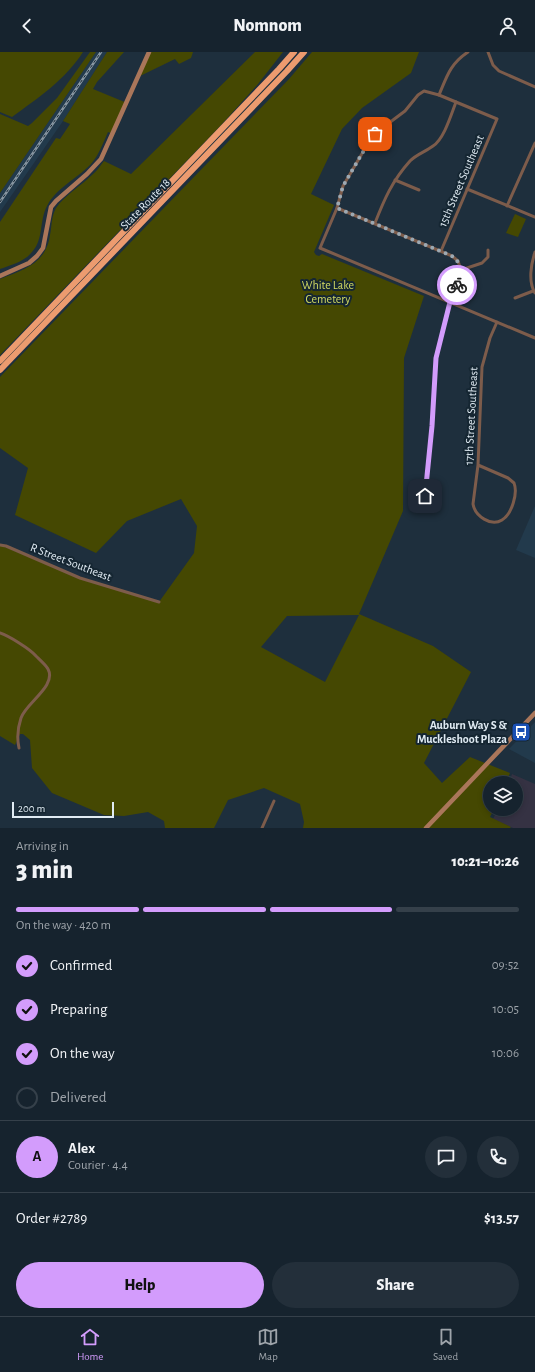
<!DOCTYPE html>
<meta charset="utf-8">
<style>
body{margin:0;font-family:"Alegreya Sans",sans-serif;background:#232f3a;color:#f1f3f6;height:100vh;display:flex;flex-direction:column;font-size:15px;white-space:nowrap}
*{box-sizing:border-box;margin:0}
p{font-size:13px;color:#9ea4aa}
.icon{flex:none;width:22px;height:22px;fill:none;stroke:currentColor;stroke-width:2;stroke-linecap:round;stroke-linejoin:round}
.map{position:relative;height:776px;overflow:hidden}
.sheet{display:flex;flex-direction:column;background:#16232e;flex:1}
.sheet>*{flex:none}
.fabs{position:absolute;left:483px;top:724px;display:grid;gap:8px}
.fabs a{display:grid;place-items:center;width:40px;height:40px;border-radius:50%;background:#16232e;box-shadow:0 2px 6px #0003,0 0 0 1px #35404a;font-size:20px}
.scale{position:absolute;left:12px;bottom:10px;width:102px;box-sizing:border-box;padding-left:4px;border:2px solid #e0ebf3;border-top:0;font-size:11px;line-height:14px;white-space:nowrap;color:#e0ebf3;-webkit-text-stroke:3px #152632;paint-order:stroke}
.pin{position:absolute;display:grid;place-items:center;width:34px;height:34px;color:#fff;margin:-17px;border-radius:8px;box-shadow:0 2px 6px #0006}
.courier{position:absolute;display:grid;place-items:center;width:40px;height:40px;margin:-20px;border:3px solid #d39cfc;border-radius:50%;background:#fff;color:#222;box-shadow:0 1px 5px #0007}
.overview em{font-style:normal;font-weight:800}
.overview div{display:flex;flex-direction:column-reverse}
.overview{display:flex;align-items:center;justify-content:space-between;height:68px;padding:0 16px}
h1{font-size:26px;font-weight:800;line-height:30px}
.bar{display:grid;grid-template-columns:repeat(4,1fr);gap:6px 4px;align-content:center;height:48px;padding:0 16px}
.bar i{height:5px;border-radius:3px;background:#35404a}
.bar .active{background:#d39cfc}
.bar p{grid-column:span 4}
.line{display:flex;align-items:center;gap:10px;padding:0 16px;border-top:1px solid #35404a}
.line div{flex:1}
.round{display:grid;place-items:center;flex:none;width:42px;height:42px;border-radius:21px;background:#232f3a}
ol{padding:0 16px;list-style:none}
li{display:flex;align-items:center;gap:12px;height:44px}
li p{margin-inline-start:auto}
li .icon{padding:4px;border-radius:50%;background:#d39cfc;color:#111;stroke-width:4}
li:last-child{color:#9ea4aa}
li i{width:22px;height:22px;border:2px solid #35404a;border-radius:50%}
.cta{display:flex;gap:8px;margin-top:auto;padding:8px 16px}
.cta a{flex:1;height:46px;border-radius:24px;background:#d39cfc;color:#111;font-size:16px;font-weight:800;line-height:46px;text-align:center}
.cta a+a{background:#232f3a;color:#f1f3f6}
header{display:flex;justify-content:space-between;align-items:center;height:52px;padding:0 16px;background:#16232e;font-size:18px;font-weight:800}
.dock{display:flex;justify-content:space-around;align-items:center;height:56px;border-top:1px solid #35404a;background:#16232e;font-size:11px;color:#9ea4aa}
.dock a{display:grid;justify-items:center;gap:2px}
.dock .active{color:#d39cfc}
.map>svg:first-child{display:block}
</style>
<header><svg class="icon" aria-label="back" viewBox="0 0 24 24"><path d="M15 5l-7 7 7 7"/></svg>Nomnom<svg class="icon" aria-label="person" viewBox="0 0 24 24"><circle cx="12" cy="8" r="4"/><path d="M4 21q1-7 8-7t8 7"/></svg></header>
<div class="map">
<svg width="535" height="776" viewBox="0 0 535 776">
<rect width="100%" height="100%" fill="#1e2f3d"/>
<g fill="#223a4c">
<path d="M96 0H107L63 69 0 160V141Z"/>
<path d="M535 454V506L516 498Z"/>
<path d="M535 670V711L509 697Z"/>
</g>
<path fill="#353243" d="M512 722 535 732V776H513L493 767 498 757H516V731H509Z"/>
<g fill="#454802" fill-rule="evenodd">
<path d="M0 0H83C65 28 38 46 12 65L0 60Z"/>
<path d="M90 0H96L0 141V62L28 74 32 71 57 46Z"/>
<path d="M107 0H124L97 30 93 37 127 51 113 82 108 80C103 91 99 103 91 112 78 126 56 136 47 154 39 169 44 187 32 200 24 210 11 213 0 217V170L56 86 60 87 70 72 63 69Z"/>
<path d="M150 0H193L191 6 179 12 175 7 138 25Z"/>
<path d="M255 0H283L258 32 221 73 0 303V227C23 218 46 212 50 183 52 174 51 165 56 156 65 143 81 134 92 123 97 119 100 114 104 109L131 122Z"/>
<path d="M312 0H419L411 21 362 56 342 77 311 142 334 153 314 200 316 203 319 204 322 202 424 244 404 306 403 459 359 562 433 594 471 620 424 711 442 731 470 705 510 721 506 731H490V757H494L490 765 511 775 510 776H303L304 770 300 752 264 736 228 748 214 776H165L164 769 148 760 124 764 104 763 52 741 32 716 30 688 23 682H20L15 693 0 684V493L80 526 159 550 194 501 197 474 181 447 127 469 96 501 15 463 28 416 0 396V325L289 27ZM359 563 325 630 261 595 287 564Z"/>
<path d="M515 162 526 167 518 185 506 181Z"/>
</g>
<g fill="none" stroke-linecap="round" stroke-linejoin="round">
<g stroke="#7d5c4b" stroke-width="3">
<path d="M488 0 493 13 499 19 535 35"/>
<path d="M439 43C447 24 450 12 468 0"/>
<path d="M395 128 419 138"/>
<path d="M467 137 535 165"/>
<path d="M507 154 535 91"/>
<path d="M337 156 452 204 458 209 461 218 458 231 450 250 436 306 432 374 424 458"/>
<path d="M375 171C384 148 392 129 410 109 417 102 425 100 433 94 444 87 451 63 456 50"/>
<path d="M441 199 497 67 439 43 424 39 418 43 405 59 381 77 370 88 343 134 337 156 320 196 535 286"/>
<path d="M535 200C531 212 528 230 535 241"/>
<path d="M461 218 482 211 488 205V198"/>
<path d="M515 246 533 239"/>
<path d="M478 413 508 426 514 431C518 441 512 462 502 468 491 475 475 464 473 452L478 413 482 315 490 286 497 270"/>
<path d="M0 493 6 494 80 526 159 550"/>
<path d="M0 581C9 584 30 597 36 604 40 608 46 613 48 617 57 634 26 651 21 666 18 675 17 687 19 696"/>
<path d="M262 776 274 749"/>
</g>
<g stroke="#aa765a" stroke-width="4.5">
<path d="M0 224 29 211 37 204 43 196 51 155 56 149 87 122 101 107 149 0"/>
<path d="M426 776 535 661"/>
</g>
<g stroke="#ec9b6f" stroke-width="6">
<path d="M0 309 279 17 294 0"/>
<path d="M0 318 287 19 304 0"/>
</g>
<defs>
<path id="rail" d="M0 150 101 0"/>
</defs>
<use href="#rail" stroke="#8997a2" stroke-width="2.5"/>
<use href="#rail" stroke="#152632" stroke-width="1" stroke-dasharray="3" stroke-linecap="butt"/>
</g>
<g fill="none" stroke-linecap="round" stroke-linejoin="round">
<path stroke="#9ca9b3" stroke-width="4" stroke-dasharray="0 7.2" d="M375 82 370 88 343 134 337 156 452 204C463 212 461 221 457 233"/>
<path stroke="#d39cfc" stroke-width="5" d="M425 444 432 374 436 306 450 250 457 233"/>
</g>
<defs>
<symbol id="bus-square" viewBox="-11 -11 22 22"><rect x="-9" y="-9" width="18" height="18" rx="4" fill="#1a4fb4" stroke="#152632"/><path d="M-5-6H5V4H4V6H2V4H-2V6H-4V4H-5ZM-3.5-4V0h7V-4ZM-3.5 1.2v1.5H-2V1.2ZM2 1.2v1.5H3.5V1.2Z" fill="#fff"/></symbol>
</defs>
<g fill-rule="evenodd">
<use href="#bus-square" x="510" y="669" width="22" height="22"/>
</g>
<g text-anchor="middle" stroke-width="4" stroke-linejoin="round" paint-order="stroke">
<g font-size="12" fill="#e0ebf3" stroke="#152632">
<text transform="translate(461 129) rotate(-67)" y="4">15th Street Southeast</text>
<text transform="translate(145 152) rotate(-46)" y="4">State Route 18</text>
<text transform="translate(471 364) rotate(-87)" y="4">17th Street Southeast</text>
<text transform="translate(71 510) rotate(21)" y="4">R Street Southeast</text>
</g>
<g font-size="12" fill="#d3db63" stroke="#152632">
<text x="328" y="237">White Lake<tspan x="328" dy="14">Cemetery</tspan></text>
</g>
<g font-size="12" font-weight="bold" fill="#e0ebf3" stroke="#152632" text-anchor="end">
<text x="507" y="677">Auburn Way S &amp;<tspan x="507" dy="14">Muckleshoot Plaza</tspan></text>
</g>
</g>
</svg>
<div class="fabs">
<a><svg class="icon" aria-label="layers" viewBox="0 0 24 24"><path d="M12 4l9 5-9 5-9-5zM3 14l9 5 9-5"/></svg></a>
</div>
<div class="scale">200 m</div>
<div class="pin" style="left:375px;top:82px;background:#ea580c"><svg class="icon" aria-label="bag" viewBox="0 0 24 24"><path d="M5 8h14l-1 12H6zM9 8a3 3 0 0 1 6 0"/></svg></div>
<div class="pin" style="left:425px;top:444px;background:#1f2937"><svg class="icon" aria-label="home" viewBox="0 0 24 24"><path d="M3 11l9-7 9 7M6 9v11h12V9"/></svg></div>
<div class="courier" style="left:457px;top:233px"><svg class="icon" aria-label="bike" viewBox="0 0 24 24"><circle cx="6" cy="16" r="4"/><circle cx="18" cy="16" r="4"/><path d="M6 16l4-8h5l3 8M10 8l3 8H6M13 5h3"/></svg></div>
</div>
<section class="sheet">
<div class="overview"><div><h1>3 min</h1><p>Arriving in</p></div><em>10:21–10:26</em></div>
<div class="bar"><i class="active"></i><i class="active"></i><i class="active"></i><i></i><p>On the way · 420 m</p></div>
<ol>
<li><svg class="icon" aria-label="check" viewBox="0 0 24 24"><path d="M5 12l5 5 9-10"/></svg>Confirmed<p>09:52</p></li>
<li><svg class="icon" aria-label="check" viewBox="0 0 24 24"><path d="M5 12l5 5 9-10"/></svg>Preparing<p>10:05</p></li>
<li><svg class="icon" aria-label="check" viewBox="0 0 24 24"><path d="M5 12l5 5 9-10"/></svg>On the way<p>10:06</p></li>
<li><i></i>Delivered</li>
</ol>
<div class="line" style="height:72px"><b class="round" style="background:#d39cfc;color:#111">A</b><div><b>Alex</b><p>Courier · 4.4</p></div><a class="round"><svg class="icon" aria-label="chat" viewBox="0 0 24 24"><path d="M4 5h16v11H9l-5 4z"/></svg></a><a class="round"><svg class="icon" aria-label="phone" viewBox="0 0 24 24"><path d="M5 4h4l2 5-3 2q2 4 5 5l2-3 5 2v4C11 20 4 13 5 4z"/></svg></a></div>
<div class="line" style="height:52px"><div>Order #2789</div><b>$13.57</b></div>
<div class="cta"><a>Help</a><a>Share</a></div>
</section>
<nav class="dock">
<a class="active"><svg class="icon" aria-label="home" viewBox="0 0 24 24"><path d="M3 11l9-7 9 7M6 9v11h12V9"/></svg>Home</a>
<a><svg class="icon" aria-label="map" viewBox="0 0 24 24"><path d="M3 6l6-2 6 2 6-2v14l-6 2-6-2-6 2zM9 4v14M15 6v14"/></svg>Map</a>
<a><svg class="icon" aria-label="saved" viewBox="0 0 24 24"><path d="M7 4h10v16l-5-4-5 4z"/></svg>Saved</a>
</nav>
